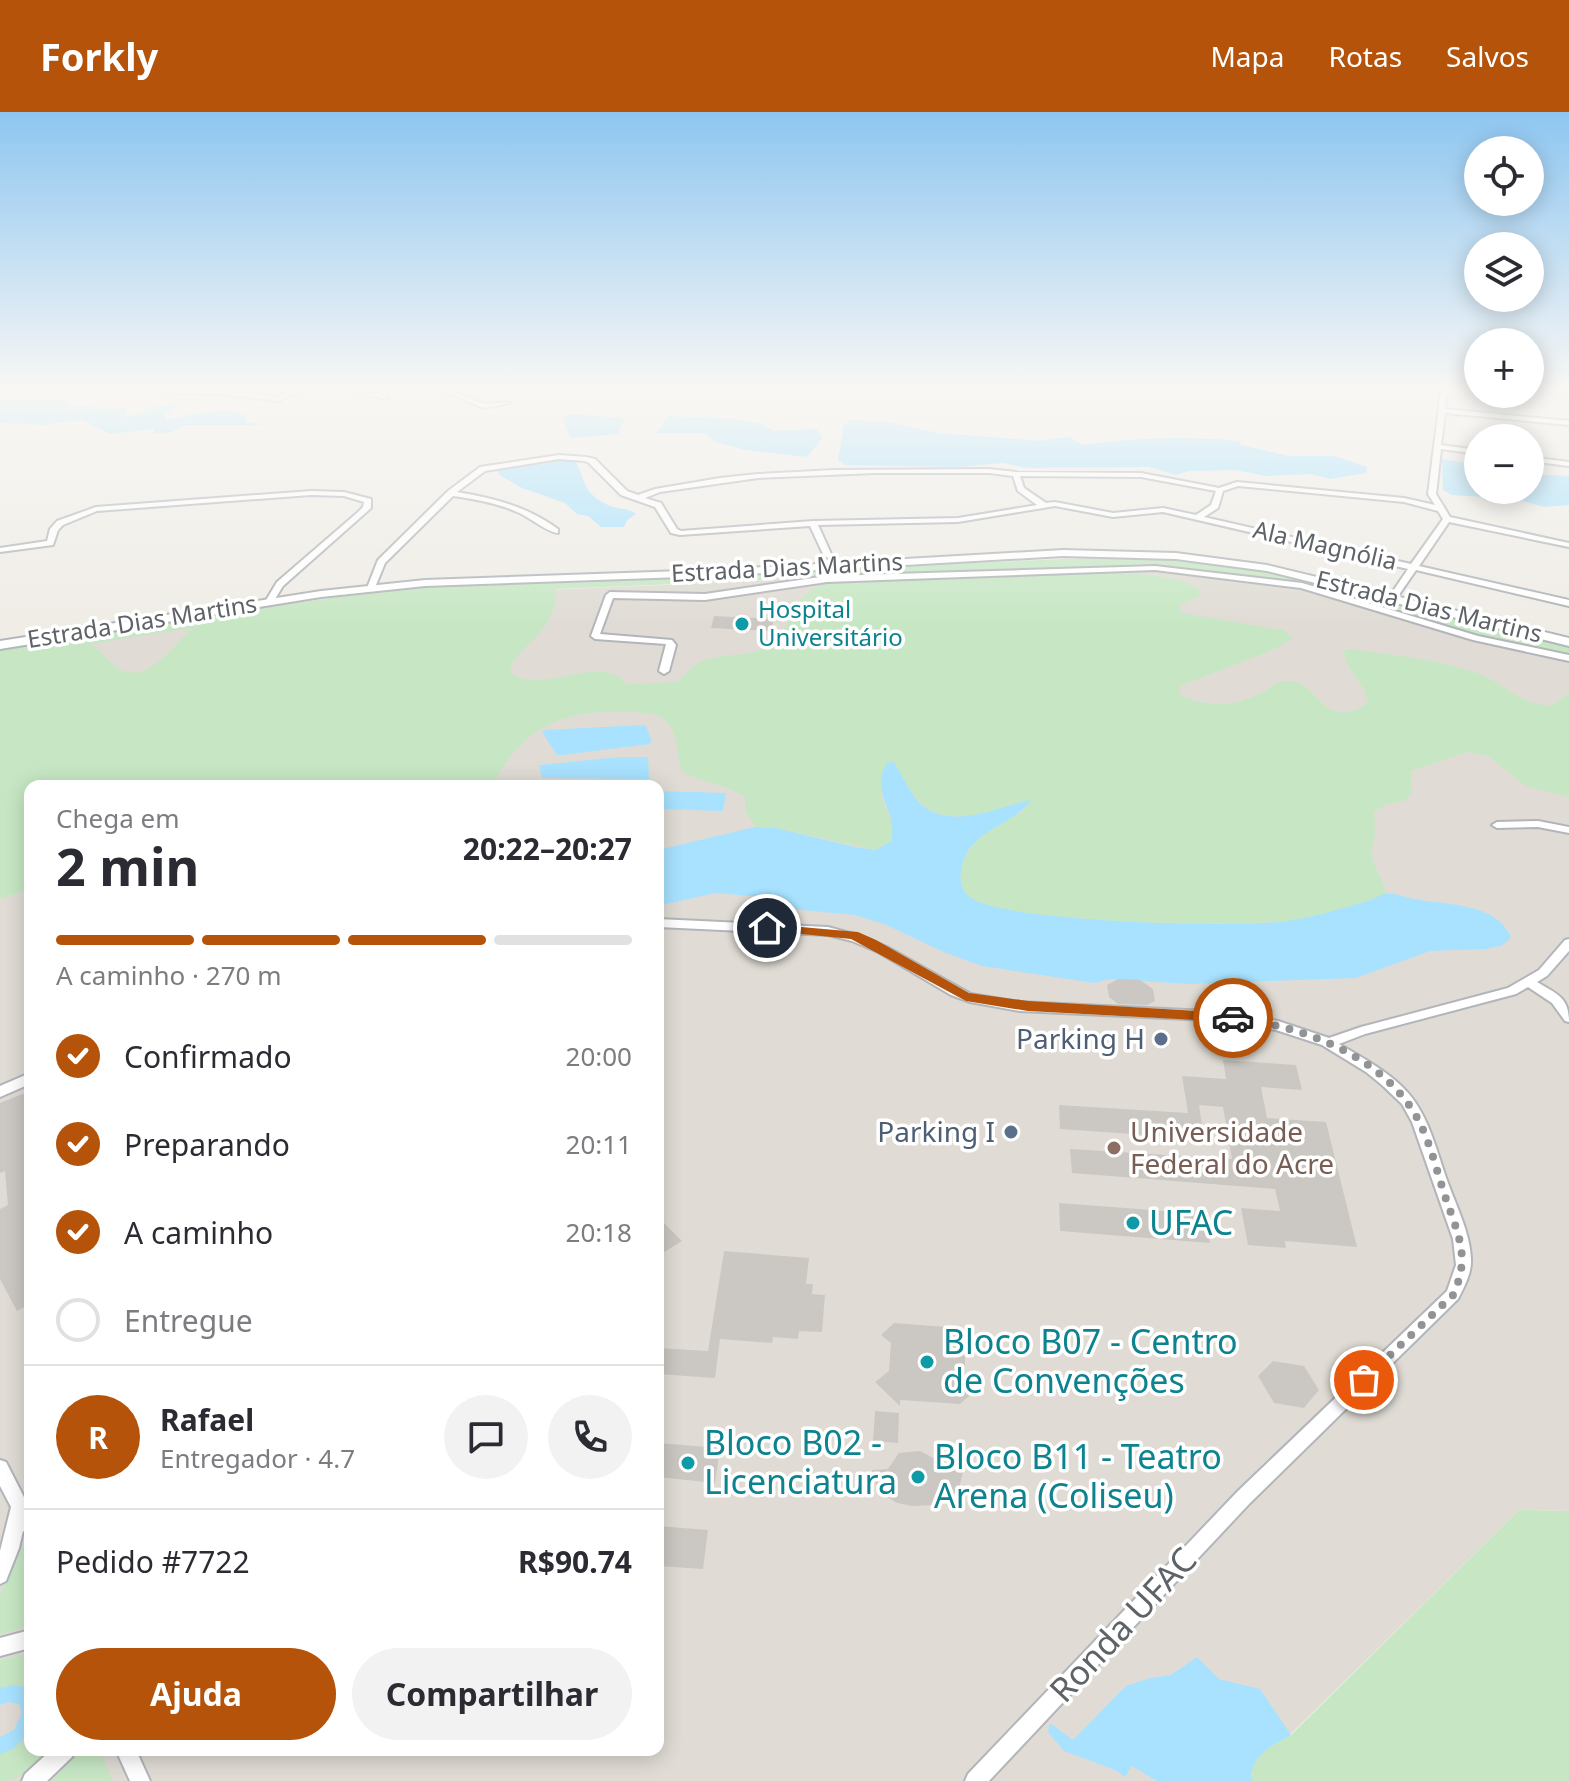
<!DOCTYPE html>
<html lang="pt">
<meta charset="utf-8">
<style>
body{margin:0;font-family:"Noto Sans",sans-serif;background:#f2f2f3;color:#2b2b33;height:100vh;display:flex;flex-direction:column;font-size:30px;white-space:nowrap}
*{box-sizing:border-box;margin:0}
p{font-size:26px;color:#7c7c81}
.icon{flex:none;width:44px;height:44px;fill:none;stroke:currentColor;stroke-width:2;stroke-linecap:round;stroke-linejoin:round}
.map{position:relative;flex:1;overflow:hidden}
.drawer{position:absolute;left:24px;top:668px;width:640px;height:976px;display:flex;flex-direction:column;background:#fff;border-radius:16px;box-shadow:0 4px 20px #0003}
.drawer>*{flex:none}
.buttons{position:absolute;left:1464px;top:24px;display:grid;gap:16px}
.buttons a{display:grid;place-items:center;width:80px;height:80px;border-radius:50%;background:#fff;box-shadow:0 4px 20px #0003;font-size:40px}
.pin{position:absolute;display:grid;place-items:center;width:68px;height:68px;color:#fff;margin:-34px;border:4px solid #fff;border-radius:50%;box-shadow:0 2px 8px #0007}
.courier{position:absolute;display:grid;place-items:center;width:80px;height:80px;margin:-40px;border:6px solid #b45309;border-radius:50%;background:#fff;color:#222;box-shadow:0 2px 10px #0007}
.overview em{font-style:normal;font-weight:700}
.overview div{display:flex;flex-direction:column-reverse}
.overview{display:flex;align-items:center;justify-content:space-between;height:136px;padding:0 32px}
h1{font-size:52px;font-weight:700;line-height:60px}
.bar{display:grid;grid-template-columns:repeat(4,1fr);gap:12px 8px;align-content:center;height:96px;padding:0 32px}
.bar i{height:10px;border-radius:6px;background:#e1e1e2}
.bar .active{background:#b45309}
.bar p{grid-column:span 4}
.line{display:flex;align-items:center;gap:20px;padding:0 32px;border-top:2px solid #e1e1e2}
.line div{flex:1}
.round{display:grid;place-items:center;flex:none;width:84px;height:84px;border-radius:42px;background:#f2f2f3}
ol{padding:0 32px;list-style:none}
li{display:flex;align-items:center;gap:24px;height:88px}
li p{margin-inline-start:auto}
li .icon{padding:8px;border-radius:50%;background:#b45309;color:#fff;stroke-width:4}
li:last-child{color:#7c7c81}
li i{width:44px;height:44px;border:4px solid #e1e1e2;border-radius:50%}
.button{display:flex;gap:16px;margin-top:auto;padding:16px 32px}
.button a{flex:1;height:92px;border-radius:48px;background:#b45309;color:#fff;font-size:32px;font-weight:700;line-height:92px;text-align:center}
.button a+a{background:#f2f2f3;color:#2b2b33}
header{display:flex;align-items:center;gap:48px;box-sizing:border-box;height:112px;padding:0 40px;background:#b45309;color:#fff}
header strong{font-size:38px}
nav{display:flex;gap:44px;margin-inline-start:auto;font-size:28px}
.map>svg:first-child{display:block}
</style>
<header>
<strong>Forkly</strong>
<nav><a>Mapa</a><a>Rotas</a><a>Salvos</a></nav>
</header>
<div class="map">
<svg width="1569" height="1669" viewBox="0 0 1569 1669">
<rect width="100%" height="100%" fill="#f0ede7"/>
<path fill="#e0dcd5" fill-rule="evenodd" d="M1148 452 1303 471 1444 513 1569 544V1399L1519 1398 1251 1661 1252 1669H0V545L399 484 758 469 909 460ZM30 674H658V1638H30Z"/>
<g fill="#c7e7c4" fill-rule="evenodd">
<path d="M1113 445 1173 446 1236 452 1304 466 1569 535V544L1504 530 1303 471 1148 452 556 477C557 525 512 534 510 561 549 584 593 540 628 572L678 570C683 565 689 557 695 553 716 539 745 547 767 535 795 520 784 485 828 470 871 468 914 468 957 466 1013 463 1153 449 1199 477L1200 484 1179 493 1182 501 1283 518 1293 526 1275 537 1180 574V583C1205 595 1233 595 1259 582 1271 576 1278 567 1293 569 1319 573 1324 620 1368 591 1366 570 1344 559 1344 538L1352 537C1393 543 1435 547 1474 560 1505 570 1516 592 1552 594L1569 581V685L1526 674 1488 644 1468 640 1411 659 1412 680 1405 689 1387 692 1374 700 1375 721 1371 744 1387 781C1354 796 1312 808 1275 810 1228 813 994 813 967 783 959 774 959 765 962 754 970 725 999 711 1024 699L1013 692C986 702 947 714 922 692 910 682 902 662 893 650L881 683 894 717 891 729 876 738 776 716 755 715 745 698V685C726 672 703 671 682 660 676 644 679 620 665 608 654 599 636 601 623 600 562 598 520 616 493 674H30V777L0 787V537L375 479 482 471ZM192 516C174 532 149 573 119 557 111 552 101 539 91 532Z"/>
<path d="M1519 1398 1569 1399V1669H1252C1248 1644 1272 1634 1291 1623Z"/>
<path d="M21 1430 30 1453V1514L0 1522V1483Z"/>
<path d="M30 1541V1576L13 1573 0 1576V1548Z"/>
<path d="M30 1621V1638H51C39 1653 20 1669 0 1669V1642L13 1637Z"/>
<path d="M80 1638H99L113 1669H52Z"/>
</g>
<g fill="#a8e2ff">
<path d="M0 288H68L72 294 127 297 124 305C145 301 158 290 179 293L165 302 167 308C182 305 221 295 234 299 238 300 241 303 246 304L245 310 264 313H183L172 320 152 322 154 317 110 322 82 308 44 313 0 311Z"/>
<path d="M573 302 625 306 618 322 570 326 562 304Z"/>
<path d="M669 304 736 307 761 312 775 319 817 317 822 326 807 345 747 338 718 331 703 321H656Z"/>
<path d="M850 308 888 310 938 321 1039 329 1070 325 1082 333C1133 326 1187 324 1239 329L1241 333 1289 344H1335L1367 355 1366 361 1330 367 1311 362 1266 364 1235 358 1188 359 1176 363 1150 355 1027 356 1003 351 958 355 846 353 838 348 844 313Z"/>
<path d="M563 347H574C586 366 581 380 606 392 616 398 627 395 636 402L627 408 624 415H601L588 404 577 402 565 391 522 376 499 363 498 358Z"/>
<path d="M1442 347 1478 353V378H1530V362L1569 364V393L1544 395 1516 387 1452 383 1443 378Z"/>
<path d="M642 613 646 614 652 630 649 632 562 643H557L542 620 546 618Z"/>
<path d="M619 645H648L649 667 542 666 539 653Z"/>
<path d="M893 649C902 662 910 682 921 692 951 719 998 695 1031 688 1012 716 967 716 961 759 959 769 962 780 971 786 1010 811 1226 815 1279 810 1309 807 1339 797 1368 789 1374 787 1379 783 1385 782 1394 780 1406 786 1415 787 1446 793 1499 791 1511 826L1501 834 1485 837 1430 839 1356 866 1188 872 1111 867 1094 871 982 854 946 841 884 812 854 803 781 796 752 784 715 781 658 794V738L755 715 776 716 855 735 876 738 891 729C899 700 870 683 886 652Z"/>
<path d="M658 679 726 681 723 699 658 697Z"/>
<path d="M1197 1545 1219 1567 1260 1577 1291 1623C1272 1634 1248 1644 1252 1669H1157L1132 1654 1125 1665 1115 1658 1064 1639 1048 1620 1050 1611 1073 1628 1126 1574 1150 1566 1171 1563Z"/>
<path d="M13 1573 30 1576V1621L13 1637 0 1642V1625L14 1618 22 1601 19 1592 9 1590 0 1593V1576Z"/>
</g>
<g fill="#cbc8c3">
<path d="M714 504 774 507 771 519 711 516Z"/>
<path d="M1118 867 1140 868 1153 877 1155 889 1147 893 1118 892 1109 885 1107 873Z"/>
<path d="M1223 948 1296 953 1302 978 1261 975 1267 1006 1326 1010 1357 1135 1285 1129 1286 1136 1248 1133 1241 1096 1280 1099 1275 1077 1072 1061 1070 1037 1232 1047 1223 995 1199 993 1204 1027 1060 1017 1059 993 1188 1001 1182 964 1226 967Z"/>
<path d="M30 979V1192L17 1199 0 1167V1097L8 1093 5 1059 0 1061V991Z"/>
<path d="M1059 1091 1205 1102 1210 1131 1060 1119Z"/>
<path d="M658 1105 682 1129 658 1144Z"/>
<path d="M724 1139 809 1146 806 1172H813L812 1182 825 1183 822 1220 799 1219 798 1227 773 1225 772 1231 720 1227 715 1266 658 1262V1236L708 1239Z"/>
<path d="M894 1211 959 1216 977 1230 965 1241V1265L978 1276 960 1292 900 1288V1294L875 1270 889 1259 891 1231 881 1223Z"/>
<path d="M1273 1249 1304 1254 1319 1278 1304 1296 1274 1291 1258 1264Z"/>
<path d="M875 1299 899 1301 898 1331 873 1329Z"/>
<path d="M658 1331 720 1336 715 1371 658 1365Z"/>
<path d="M920 1339 943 1351 947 1359H963L959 1377 949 1387 935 1393 912 1394 897 1391 884 1383 876 1372 872 1358 888 1357 899 1341Z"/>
<path d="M658 1414 708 1418 703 1457 658 1454Z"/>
</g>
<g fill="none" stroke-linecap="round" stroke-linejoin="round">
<defs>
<g id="street">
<path d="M159 279H224L278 285 292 279H300L279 289 218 282 162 281Z"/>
<path d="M354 279H365L388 285 385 287Z"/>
<path d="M443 279C458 279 469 289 483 291 492 293 502 289 510 291L484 296Z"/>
<path d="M1441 279H1447L1445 297 1569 309V313L1445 301 1441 333 1478 338V342L1441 337 1436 382 1450 405 1569 431V435L1449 410 1419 454 1569 488V494L1416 458 1396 487 1393 488 1389 485 1408 457 1163 400 1113 405 1055 394 958 410 818 413 832 444 828 446 824 444 810 414 680 423 671 421 655 395 621 383 589 351 585 349 559 347 485 359 457 380C494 386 528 395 558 417V421C546 420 530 405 517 400 497 391 475 387 453 384L385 451 374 478 367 476 378 448 448 379 480 355 559 343 586 345 595 347 627 379 638 383 655 377 720 366 758 362 835 358 989 357 1016 360 1141 361 1219 376 1237 370 1404 386 1435 393 1428 382ZM874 361H989L1013 364 1018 379 1037 393 958 406 813 409 681 419 677 417 661 391 645 386 660 380 758 366ZM1020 364 1141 365 1216 379 1211 393 1196 403 1163 396 1113 401 1055 390 1046 391 1024 376ZM1238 374 1404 390 1438 399 1443 407 1411 452 1204 405 1218 396 1223 379Z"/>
<path d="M1562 279H1569V281L1563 280Z"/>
<path d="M1530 345 1569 350V354L1530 349Z"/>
<path d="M311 379 344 380 371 387V396L283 474 272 492 269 493 265 490 277 470 357 401 363 395 364 390 344 384 311 383 97 399 63 413 58 418 53 433 0 440V436L47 429 50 417 57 409 96 395Z"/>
<path d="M1155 454 1302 471 1478 524 1569 543V549L1473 528 1301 476 1155 458 827 470 705 488 613 486 600 522 672 528 676 533 669 559 664 562 659 559 666 532 595 527 591 524 606 483 610 480 705 482 827 464Z"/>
<path d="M1538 709 1569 715V721L1538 715 1497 716 1492 713 1497 710Z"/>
<path d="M658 807 828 815 861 824 887 835 971 882 1020 890 1228 900 1278 909 1329 926 1361 915 1508 876 1539 858 1565 828 1569 827V839L1547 864 1537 870C1557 882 1569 885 1569 910L1565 909 1552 891 1528 875 1516 882 1365 922 1339 932C1364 947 1390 960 1409 982 1430 1007 1437 1041 1448 1071 1457 1096 1470 1121 1471 1147 1472 1161 1464 1175 1458 1187L1250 1391 989 1669H965L968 1662 1238 1379 1447 1179 1456 1153 1453 1127 1412 1010 1402 992 1382 973 1366 960 1322 933 1276 918 1228 909 1020 899 970 890 951 883 878 840 852 829 828 823 658 815Z"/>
<path d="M30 961V972L0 985V974Z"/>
<path d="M0 1348 6 1350 30 1397V1423L23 1419 19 1436 6 1469 0 1472V1439L11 1395 0 1374Z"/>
<path d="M30 1518V1536L0 1544V1526Z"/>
<path d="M51 1638H75L72 1645 47 1669H22L25 1662Z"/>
<path d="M116 1638H136L150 1669H130Z"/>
</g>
<path id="secondary" d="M1063 438 1176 441 1267 453 1569 526V534L1267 459 1176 447 1063 444 712 464 425 474 321 485 0 537V529L321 479 425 468 712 458Z"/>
</defs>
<use href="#street" stroke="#b2b5b9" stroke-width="4"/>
<use href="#secondary" stroke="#b3b7bb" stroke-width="4"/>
<use href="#street" fill="#fff" fill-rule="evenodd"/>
<use href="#secondary" fill="#fff" fill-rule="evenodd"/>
</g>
<linearGradient id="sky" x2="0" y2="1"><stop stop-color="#8ec6f1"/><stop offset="0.54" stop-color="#f8f7f4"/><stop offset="1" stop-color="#f8f7f4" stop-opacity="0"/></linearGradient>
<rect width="1569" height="512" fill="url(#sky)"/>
<path fill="#b45309" d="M767 812 858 820 876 828 969 881 1028 889 1233 901 1240 906 1233 910 1028 899 966 889 851 827 762 818 760 816Z"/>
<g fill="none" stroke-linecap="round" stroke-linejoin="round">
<path stroke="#919394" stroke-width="8" stroke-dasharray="0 14.4" d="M1233 906C1296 913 1371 939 1409 993 1428 1019 1435 1054 1445 1084 1458 1123 1471 1144 1453 1183L1364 1268"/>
</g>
<g fill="#0f9aa8" stroke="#fff" stroke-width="3">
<circle cx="742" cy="512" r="8"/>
<circle cx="1133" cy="1111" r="8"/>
<circle cx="927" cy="1250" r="8"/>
<circle cx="688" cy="1351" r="8"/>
<circle cx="918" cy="1365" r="8"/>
</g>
<g fill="#5c6f8a" stroke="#fff" stroke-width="3">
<circle cx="1161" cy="927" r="8"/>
<circle cx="1011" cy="1020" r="8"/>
</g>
<circle fill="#8d6e63" stroke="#fff" stroke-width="3" cx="1114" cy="1036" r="8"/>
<g text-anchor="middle" stroke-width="7" stroke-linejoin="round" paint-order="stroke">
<g font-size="24" fill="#5e6367" stroke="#fff">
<text transform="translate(1325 434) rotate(13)" y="8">Ala Magnólia</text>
<text transform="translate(787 456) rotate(-3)" y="8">Estrada Dias Martins</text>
<text transform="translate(1429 495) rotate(14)" y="8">Estrada Dias Martins</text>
<text transform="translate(142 510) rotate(-9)" y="8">Estrada Dias Martins</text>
</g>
<g font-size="24" fill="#0d838f" stroke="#fff" text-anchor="start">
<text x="758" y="506">Hospital<tspan x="758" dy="28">Universitário</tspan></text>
</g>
<g font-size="28" fill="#4e5e75" stroke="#fff" text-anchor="end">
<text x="1145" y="937">Parking H</text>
<text x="995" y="1030">Parking I</text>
</g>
<g font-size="28" fill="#785e54" stroke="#fff" text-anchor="start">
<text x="1130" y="1030">Universidade<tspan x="1130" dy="32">Federal do Acre</tspan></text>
</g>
<g font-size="34" fill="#0d838f" stroke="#fff" text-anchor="start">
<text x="1149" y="1123">UFAC</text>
<text x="943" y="1242">Bloco B07 - Centro<tspan x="943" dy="39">de Convenções</tspan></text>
<text x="704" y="1343">Bloco B02 -<tspan x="704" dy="39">Licenciatura</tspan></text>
<text x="934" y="1357">Bloco B11 - Teatro<tspan x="934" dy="39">Arena (Coliseu)</tspan></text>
</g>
<g font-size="34" fill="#5e6367" stroke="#fff">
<text transform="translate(1123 1513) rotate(-47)" y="12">Ronda UFAC</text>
</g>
</g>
</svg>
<div class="buttons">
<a><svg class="icon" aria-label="locate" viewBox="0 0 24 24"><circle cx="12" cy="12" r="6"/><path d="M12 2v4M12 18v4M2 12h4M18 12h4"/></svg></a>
<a><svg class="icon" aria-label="layers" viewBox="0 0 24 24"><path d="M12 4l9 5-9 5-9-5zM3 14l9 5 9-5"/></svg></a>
<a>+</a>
<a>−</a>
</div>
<div class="pin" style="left:1364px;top:1268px;background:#ea580c"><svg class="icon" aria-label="bag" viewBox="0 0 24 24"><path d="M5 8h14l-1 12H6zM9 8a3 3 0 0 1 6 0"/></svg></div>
<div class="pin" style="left:767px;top:816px;background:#1f2937"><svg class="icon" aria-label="home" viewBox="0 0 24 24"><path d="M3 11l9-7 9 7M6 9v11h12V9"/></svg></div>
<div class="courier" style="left:1233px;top:906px"><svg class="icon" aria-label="car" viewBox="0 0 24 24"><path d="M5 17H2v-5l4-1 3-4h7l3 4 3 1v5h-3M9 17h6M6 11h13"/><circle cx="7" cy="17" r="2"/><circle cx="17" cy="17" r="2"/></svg></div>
<section class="drawer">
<div class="overview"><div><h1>2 min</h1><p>Chega em</p></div><em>20:22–20:27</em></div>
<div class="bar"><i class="active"></i><i class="active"></i><i class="active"></i><i></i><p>A caminho · 270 m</p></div>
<ol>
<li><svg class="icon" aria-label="check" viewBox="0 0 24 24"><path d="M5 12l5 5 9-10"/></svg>Confirmado<p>20:00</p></li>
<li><svg class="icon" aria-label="check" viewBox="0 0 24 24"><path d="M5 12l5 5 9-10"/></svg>Preparando<p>20:11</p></li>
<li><svg class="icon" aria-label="check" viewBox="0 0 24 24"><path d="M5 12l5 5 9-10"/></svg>A caminho<p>20:18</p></li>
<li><i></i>Entregue</li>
</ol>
<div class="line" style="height:144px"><b class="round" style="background:#b45309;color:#fff">R</b><div><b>Rafael</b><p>Entregador · 4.7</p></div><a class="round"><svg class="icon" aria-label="chat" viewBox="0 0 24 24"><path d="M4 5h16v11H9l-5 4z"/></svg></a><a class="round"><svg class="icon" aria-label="phone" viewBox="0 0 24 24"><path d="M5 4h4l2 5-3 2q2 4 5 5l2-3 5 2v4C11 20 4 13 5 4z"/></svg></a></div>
<div class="line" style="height:104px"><div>Pedido #7722</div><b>R$90.74</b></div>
<div class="button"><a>Ajuda</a><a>Compartilhar</a></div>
</section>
</div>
